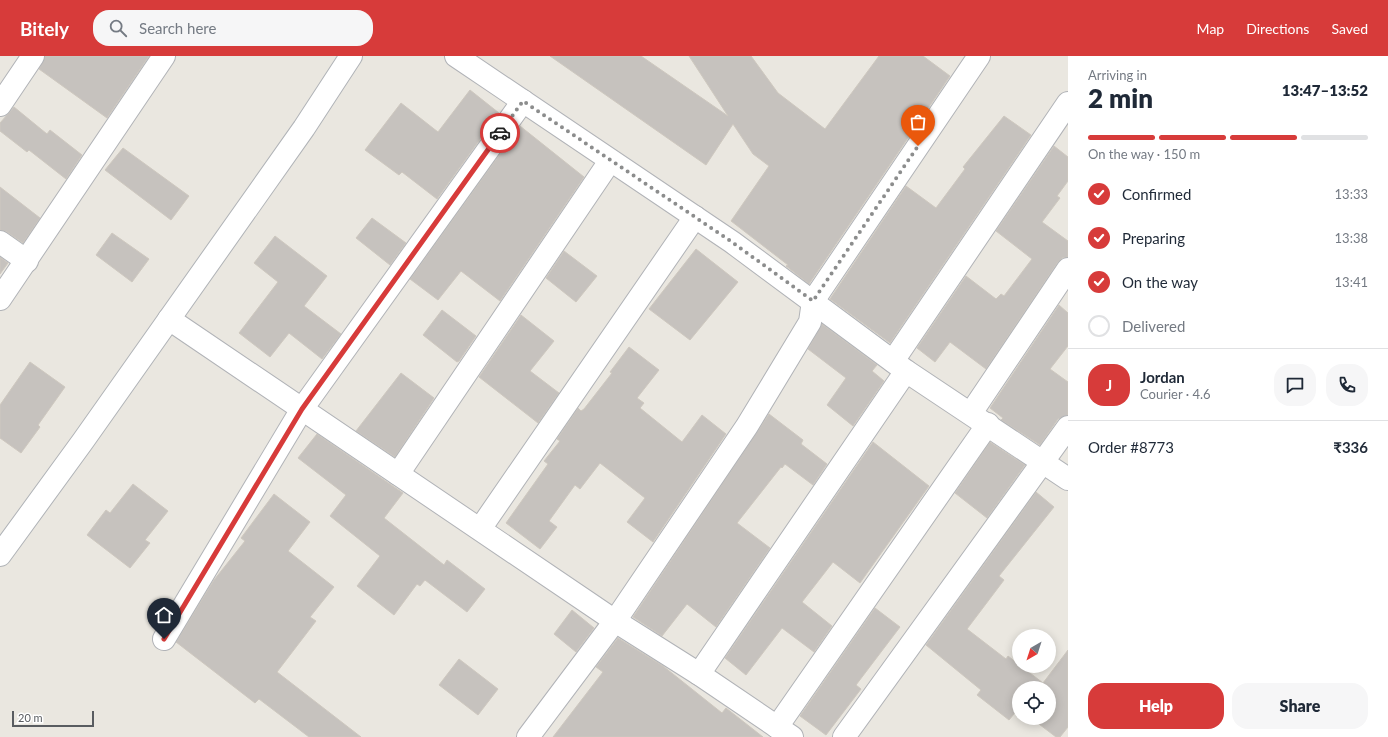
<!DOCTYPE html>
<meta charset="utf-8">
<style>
body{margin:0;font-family:Lato,sans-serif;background:#f6f6f7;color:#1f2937;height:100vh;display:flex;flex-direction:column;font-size:15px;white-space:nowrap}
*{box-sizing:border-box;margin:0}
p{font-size:13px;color:#747a83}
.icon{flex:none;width:22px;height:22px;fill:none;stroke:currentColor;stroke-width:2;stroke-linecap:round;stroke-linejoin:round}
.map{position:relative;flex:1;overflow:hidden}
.drawer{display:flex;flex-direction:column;background:#fff;width:320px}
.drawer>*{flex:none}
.needle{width:26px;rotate:219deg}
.buttons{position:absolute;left:1012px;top:573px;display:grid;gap:8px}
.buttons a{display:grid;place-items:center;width:44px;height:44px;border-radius:50%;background:#fff;box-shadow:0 2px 10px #0003;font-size:20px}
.scale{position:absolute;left:12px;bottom:10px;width:82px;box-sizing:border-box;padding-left:4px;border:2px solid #595c60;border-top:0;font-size:11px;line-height:14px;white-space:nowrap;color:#595c60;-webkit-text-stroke:3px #fff;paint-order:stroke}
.pin{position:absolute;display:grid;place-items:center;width:34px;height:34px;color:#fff;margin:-41px -17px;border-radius:50% 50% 50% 0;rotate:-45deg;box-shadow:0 0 4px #0007}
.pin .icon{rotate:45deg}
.courier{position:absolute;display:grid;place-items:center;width:40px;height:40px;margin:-20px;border:3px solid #d73b3a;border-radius:50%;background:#fff;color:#222;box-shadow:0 1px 5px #0007}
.headline em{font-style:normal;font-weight:800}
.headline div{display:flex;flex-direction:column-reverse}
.headline{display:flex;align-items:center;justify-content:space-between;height:68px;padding:0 20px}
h1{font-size:26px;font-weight:800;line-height:30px}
.bar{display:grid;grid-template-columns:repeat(4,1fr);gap:6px 4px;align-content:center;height:48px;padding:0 20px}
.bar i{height:5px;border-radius:3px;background:#e0e1e3}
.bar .current{background:#d73b3a}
.bar p{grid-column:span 4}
.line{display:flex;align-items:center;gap:10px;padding:0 20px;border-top:1px solid #e0e1e3}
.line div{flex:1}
.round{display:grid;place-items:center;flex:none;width:42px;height:42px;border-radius:16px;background:#f6f6f7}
ol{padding:0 20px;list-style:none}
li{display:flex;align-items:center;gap:12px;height:44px}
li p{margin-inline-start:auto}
li .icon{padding:4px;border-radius:50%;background:#d73b3a;color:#fff;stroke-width:4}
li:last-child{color:#747a83}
li i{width:22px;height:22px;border:2px solid #e0e1e3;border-radius:50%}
.button{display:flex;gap:8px;margin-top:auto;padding:8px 20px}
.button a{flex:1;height:46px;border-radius:16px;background:#d73b3a;color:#fff;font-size:16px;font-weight:800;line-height:46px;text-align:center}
.button a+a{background:#f6f6f7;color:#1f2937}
header{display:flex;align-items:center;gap:24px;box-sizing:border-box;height:56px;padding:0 20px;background:#d73b3a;color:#fff}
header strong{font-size:19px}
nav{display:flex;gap:22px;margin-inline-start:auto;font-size:14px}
.search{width:280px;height:36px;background:#f6f6f7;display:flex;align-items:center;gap:10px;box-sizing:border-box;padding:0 14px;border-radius:16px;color:#747a83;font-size:15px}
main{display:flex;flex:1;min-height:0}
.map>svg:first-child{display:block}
</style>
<header>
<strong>Bitely</strong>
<div class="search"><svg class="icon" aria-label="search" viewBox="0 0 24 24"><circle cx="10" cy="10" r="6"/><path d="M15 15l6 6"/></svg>Search here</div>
<nav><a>Map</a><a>Directions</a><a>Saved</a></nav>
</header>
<main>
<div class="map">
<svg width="1068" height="681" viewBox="0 0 1068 681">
<rect width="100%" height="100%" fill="#eae7e0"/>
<g fill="#c6c2be" stroke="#cec8bf">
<path d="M45 0H149L107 62 39 13Z"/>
<path d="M550 0H641L728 60 689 0H751L778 37 825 73 879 0H923L950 20 809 228 786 210 788 209 731 165 769 110 753 98 733 68 706 109Z"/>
<path d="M470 34 499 57 437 143 402 116 399 119 365 94 401 47 438 76Z"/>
<path d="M14 51 47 78 50 74 82 99 66 123 29 94 27 96 0 75V67Z"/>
<path d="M1004 60 1031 79 890 287 830 243 906 130 936 152 965 113 963 111Z"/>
<path d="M520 70 584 121 500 245 461 215 438 244 410 223Z"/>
<path d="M1054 90 1068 101V125L1057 140 1060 142 1042 166 1068 185V201L1062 202 1058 206 986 313 950 286 935 306 917 292 966 220 996 243 1001 238 1004 240 1032 203 996 175Z"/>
<path d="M123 92 189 140 171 164 105 114Z"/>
<path d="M0 131 40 162 23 187 7 176 0 174Z"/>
<path d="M372 162 406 187 390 209 356 182Z"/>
<path d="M112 177 149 203 132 226 96 199Z"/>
<path d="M275 180 327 220 304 250 341 278 322 303 289 277 270 301 239 277 278 226 254 207Z"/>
<path d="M696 193 738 226 690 284 649 253Z"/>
<path d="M564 195 597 220 576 246 546 222Z"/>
<path d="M0 201 8 207 0 218Z"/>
<path d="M1059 249 1068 257V290L1050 313 1068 326V359L1058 363 1040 389 1001 364 1003 362 990 352Z"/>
<path d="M442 254 476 280 459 305 457 306 423 279Z"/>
<path d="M521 259 554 285 530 315 559 337 538 367 479 321Z"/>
<path d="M822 268 877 309 872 315 884 325 853 370 827 349 846 322 808 293Z"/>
<path d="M629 291 659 314 637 342 644 347 640 352 682 386 702 359 726 378 653 486 627 466 645 442 600 407 580 433 575 429 549 465 557 471 540 493 506 467 548 408 544 405 560 385 557 383 578 352 581 355 584 353 612 317 610 316Z"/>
<path d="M30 306 65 331 38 369 40 371 21 397 0 382V349Z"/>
<path d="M401 317 434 342 395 401 356 375Z"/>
<path d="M769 358 803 384 801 388 827 408 813 429 785 408 782 412 781 411 737 467 770 492 716 571 687 548 662 580 633 561Z"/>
<path d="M317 378 403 437 384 462 444 509 447 504 485 533 467 556 425 524 420 530 417 528 394 559 357 530 380 500 330 460 346 439 298 402Z"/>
<path d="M873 386 929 430 860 527 833 506 802 546 832 570 814 596 782 572 746 619 725 602Z"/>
<path d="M990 386 1025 409 987 462 955 437Z"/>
<path d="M133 428 168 455 145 484 150 487 130 512 87 479 106 454 110 457Z"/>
<path d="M1036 436 1054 451 999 520 1004 524 967 573 1006 603 1008 600 1043 627 1068 594V671L1060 681H1056L1031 662H1049V632H1019V652L1009 664 977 639 981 634 926 589Z"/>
<path d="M274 438 310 466 288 495 334 531 310 561 316 565 277 616 361 681H309L259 643 255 647 176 586 214 524 245 485 241 482Z"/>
<path d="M875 552 900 571 856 629 861 633 826 679 800 660Z"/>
<path d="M572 554 594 572 576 596 554 578Z"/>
<path d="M618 582 663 610 722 657 726 652 763 681H553L603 616 596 611Z"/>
<path d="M459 603 498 633 478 659 439 629Z"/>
</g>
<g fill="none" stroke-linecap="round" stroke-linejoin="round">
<defs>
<g id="street">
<path d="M456 0 732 186 906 315 1068 423"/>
<path d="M0 49 33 0"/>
<path d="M0 186 27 205"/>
<path d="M0 243 164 0"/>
<path d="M169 263 615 565 699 618 792 681"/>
<path d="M893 305 1068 47"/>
<path d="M971 357 1068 213"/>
<path d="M398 418 610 105"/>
<path d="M480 473 695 161"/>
<path d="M164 583 302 353 523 45"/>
<path d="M699 618 906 315"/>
<path d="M777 671 988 368"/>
<path d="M528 681 615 565 747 370 810 266 813 245 979 0"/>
<path d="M844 681 1068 371"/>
</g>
<path id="secondary" d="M0 499 83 385 304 72 351 0"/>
</defs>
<use href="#street" stroke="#b1b3b7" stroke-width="24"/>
<use href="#secondary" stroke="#b0b3b7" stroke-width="24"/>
<use href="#street" stroke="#fff" stroke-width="22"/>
<use href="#secondary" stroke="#fff" stroke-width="22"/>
</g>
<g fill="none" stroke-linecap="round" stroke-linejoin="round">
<path stroke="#8c8d8d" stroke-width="4" stroke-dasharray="0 7.2" d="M500 77 523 45 732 186 813 245 918 90"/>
<path stroke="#d73b3a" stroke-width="5" d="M164 583 302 353 500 77"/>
</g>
</svg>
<div class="buttons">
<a><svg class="needle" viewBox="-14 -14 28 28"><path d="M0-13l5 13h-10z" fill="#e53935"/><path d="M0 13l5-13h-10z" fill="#747a83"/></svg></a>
<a><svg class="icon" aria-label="locate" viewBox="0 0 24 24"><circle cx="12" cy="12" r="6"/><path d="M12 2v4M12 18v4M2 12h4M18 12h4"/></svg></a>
</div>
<div class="scale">20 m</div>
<div class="pin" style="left:918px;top:90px;background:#ea580c"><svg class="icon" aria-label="bag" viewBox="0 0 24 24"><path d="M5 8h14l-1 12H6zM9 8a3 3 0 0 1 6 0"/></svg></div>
<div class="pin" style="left:164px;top:583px;background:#1f2937"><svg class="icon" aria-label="home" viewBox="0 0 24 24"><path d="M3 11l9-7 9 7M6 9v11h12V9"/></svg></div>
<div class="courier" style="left:500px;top:77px"><svg class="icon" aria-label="car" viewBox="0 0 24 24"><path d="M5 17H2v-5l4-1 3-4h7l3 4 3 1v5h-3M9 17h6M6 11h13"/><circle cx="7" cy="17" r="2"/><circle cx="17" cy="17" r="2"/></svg></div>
</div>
<section class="drawer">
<div class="headline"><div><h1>2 min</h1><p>Arriving in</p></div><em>13:47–13:52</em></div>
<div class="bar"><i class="current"></i><i class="current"></i><i class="current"></i><i></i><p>On the way · 150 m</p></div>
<ol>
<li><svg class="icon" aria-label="check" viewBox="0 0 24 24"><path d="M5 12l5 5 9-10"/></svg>Confirmed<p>13:33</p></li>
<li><svg class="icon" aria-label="check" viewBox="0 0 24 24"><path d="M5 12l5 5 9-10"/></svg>Preparing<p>13:38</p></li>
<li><svg class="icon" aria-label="check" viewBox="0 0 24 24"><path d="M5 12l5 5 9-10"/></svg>On the way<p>13:41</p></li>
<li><i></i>Delivered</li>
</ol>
<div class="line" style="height:72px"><b class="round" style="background:#d73b3a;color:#fff">J</b><div><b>Jordan</b><p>Courier · 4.6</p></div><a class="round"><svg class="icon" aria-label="chat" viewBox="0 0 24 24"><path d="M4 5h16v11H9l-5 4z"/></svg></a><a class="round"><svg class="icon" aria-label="phone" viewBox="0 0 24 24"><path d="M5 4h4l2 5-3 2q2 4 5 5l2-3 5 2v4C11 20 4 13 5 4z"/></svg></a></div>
<div class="line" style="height:52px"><div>Order #8773</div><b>₹336</b></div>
<div class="button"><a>Help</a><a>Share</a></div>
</section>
</main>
